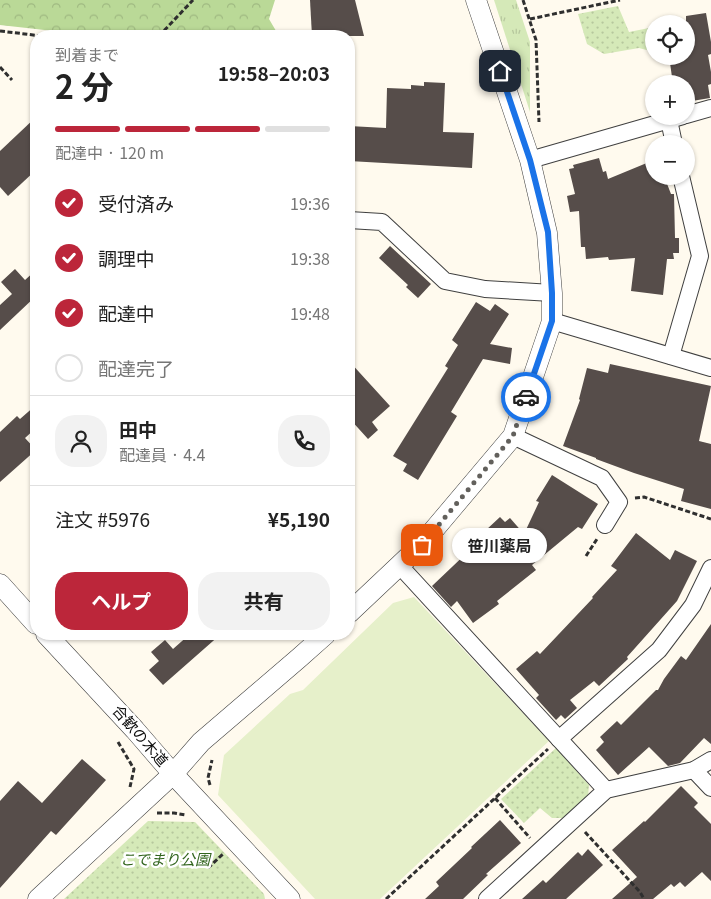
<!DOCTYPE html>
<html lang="ja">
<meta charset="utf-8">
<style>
body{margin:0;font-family:Georgia,"Noto Sans JP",serif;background:#f2f2f2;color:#222;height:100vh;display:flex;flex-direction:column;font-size:19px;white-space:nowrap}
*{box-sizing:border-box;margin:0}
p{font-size:16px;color:#767676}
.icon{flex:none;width:28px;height:28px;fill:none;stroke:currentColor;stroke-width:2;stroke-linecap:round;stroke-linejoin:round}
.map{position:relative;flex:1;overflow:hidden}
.panel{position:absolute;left:30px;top:30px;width:325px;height:610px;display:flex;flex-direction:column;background:#fff;border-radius:20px;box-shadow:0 1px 4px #0004}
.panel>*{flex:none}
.controls{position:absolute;left:645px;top:15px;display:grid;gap:10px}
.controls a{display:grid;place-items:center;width:50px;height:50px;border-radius:50%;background:#fff;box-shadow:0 1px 4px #0004;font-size:25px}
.pin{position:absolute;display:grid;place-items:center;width:42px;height:42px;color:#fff;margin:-21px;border-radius:10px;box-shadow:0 2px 8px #0006}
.courier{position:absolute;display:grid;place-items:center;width:50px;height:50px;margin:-25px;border:4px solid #1a73e8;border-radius:50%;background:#fff;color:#222;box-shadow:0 1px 6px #0007}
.bubble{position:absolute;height:35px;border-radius:18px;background:#fff;box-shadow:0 1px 4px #0004;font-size:16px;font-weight:700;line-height:35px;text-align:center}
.head em{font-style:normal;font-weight:700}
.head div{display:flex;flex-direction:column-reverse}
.head{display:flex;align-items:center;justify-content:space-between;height:85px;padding:0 25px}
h1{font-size:32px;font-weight:700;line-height:38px}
.bar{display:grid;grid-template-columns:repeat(4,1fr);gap:8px 5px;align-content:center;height:60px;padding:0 25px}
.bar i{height:6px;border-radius:4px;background:#e0e0e0}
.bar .active{background:#bc263a}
.bar p{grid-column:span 4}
.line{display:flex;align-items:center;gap:12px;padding:0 25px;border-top:1px solid #e0e0e0}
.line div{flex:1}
.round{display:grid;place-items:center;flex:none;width:52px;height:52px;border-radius:20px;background:#f2f2f2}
ol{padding:0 25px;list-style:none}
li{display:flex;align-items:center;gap:15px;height:55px}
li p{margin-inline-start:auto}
li .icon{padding:5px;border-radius:50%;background:#bc263a;color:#fff;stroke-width:4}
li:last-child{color:#767676}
li i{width:28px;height:28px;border:2px solid #e0e0e0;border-radius:50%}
.button{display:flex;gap:10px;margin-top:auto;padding:10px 25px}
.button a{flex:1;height:58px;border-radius:20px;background:#bc263a;color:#fff;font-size:20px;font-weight:700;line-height:58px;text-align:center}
.button a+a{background:#f2f2f2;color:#222}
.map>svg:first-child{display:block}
</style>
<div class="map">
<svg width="711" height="899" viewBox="0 0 711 899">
<defs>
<pattern id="grass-tufts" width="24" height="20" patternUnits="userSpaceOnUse" patternTransform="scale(1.25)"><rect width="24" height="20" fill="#d5e9b8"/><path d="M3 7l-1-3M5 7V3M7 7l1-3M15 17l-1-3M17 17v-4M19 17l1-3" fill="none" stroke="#b6c79d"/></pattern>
<pattern id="forest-crowns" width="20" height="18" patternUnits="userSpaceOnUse" patternTransform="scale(1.25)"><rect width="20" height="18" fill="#bad997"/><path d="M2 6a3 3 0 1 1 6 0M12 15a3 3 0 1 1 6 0" fill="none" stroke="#9fb981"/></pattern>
<pattern id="park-dots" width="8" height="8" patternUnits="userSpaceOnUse" patternTransform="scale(1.25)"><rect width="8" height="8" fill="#d5e9b8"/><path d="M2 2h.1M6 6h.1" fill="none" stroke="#b6c79d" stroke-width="1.8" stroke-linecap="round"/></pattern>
</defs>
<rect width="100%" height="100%" fill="#fffaee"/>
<path fill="url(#grass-tufts)" d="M494 0H516L530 42V112Z"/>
<path fill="url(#forest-crowns)" d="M0 0H275L269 19 279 36H98L0 25Z"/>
<g fill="url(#park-dots)">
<path d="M618 6 629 32 654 27V52L639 48 604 54 587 44 578 14Z"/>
<path d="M556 748 589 785 588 797 563 818H552L540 808 524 823 501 799Z"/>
<path d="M148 821 195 822 264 894 265 899H64Z"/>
</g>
<path fill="#e6f0ca" d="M414 597 549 741 380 899H315L218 795 224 755 290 694 303 690 393 603Z"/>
<g fill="#564d4a">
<path d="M310 0H355L364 36H312Z"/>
<path d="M706 13 711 42V54L708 55 711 72V84L708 85 710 98 686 102V84H673L669 56H686V16Z"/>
<path d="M424 82 445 83 443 132 474 133 472 168 349 161V126L386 128 387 88 411 89V85L424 86Z"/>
<path d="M36 117V170L8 196 0 187V151Z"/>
<path d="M599 158 603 172 606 171 608 179 654 160V176H664L671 194H674L675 238H679V253H673L674 259H667L663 295 631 291 635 258 609 260 608 257 586 259 585 247H581L579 211 570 212 567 196 575 194 569 169 574 168 573 165Z"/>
<path d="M390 246 431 284 418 298 406 287 408 285 379 258Z"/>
<path d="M15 269 25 280 36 270V296L0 330V305L12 294 1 282Z"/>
<path d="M476 302 490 311 495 304 509 314 490 344 512 348 510 364 483 359 451 412 457 416 418 480 403 471 407 464 393 456 448 368 445 366 458 345 452 340Z"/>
<path d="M349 361 390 406 372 422 378 430 368 439 349 418Z"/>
<path d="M610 364 711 386 699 441 711 444V509L681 501 684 489 634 473 596 459V458L563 446 580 400 579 399 587 368 608 373Z"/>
<path d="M36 405V428L25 438 36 450 0 482V432L17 416 20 419Z"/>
<path d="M552 475 598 504 582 529 578 527 532 565 536 570 497 601 499 604 473 623 457 601 451 607 432 586 473 547 471 544 500 517 505 522 510 518 524 534 539 502 536 501Z"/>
<path d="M636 533 670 560 675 550 697 561 677 601 627 657 628 659 599 686 594 681 570 700 577 708 565 719 561 715 556 720 536 698 539 695 516 669 537 651 540 654 593 598 592 597 617 570 611 566Z"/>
<path d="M711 624V744L704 738 680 763 668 766 649 747 618 775 596 750 604 742 600 737 617 721 621 725 656 690H658L664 679 681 656 686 660Z"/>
<path d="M190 634H221L163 685 149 670 159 661 151 652 165 640 173 649Z"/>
<path d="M82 759 106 780 56 835 51 831 0 888V801L18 781 42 803Z"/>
<path d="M681 786 698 803 694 807 711 824V881L702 872 685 887 680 882 674 887 671 884 653 899H612L637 877 612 850 644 821 645 822Z"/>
<path d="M500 820 521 843 486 874 488 875 463 899H425L439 886 436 882 472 848 471 847Z"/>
<path d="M588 849 603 865 566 899H522L543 880 546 883 578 852 582 856Z"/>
</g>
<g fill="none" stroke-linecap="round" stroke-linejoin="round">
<defs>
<g id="minor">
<path d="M686 115 711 108"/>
<path d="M669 120 674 144"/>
<path d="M530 160 683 116"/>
<path d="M349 220 382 222 445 281 485 289 552 293"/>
<path d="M552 321 711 368"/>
<path d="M671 356 700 256 681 176"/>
<path d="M513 436 602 478 619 502 605 525"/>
<path d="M400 566 606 790"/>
<path d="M559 739 659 650 693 605 711 568"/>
<path d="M694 770 711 788"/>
<path d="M487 899 606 790 694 770 711 760"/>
</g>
<g id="tertiary">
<path d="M0 584 36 624"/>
<path d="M349 613 421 545 513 436 552 321V293L547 233 530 160 476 0"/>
<path d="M46 634 135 730 173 774 290 899"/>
<path d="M38 899 173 774 201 742 299 658 326 634"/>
</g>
</defs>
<use href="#minor" stroke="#404040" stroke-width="18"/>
<use href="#tertiary" stroke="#404040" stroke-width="21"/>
<g stroke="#2f2f2f" stroke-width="3" stroke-dasharray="5 2.5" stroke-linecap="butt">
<path d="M523 0 536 40 539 122"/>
<path d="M530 19 620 0"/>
<path d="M0 31 42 36"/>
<path d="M159 36 193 0"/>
<path d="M0 67 12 80"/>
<path d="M635 498 644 497 711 519"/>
<path d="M586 556 597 539"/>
<path d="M118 742 134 769 130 787"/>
<path d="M210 785 208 778 212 760"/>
<path d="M495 798 530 838"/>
<path d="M157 813H174L186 815"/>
<path d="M585 832 640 892 644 899"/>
<path d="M208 868 224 853"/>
<path d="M386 899 548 749"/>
</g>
<use href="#minor" stroke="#fff" stroke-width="16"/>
<use href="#tertiary" stroke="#fff" stroke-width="20"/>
</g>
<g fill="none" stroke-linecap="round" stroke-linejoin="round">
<path stroke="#62605c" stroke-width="5" stroke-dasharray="0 9" d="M422 545 513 436 526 397"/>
<path stroke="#1a73e8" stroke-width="6" d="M500 71 530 160 548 232 552 293V321L526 397"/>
</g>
<g text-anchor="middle" stroke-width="5" stroke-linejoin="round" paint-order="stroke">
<g font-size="15" fill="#0d0d0d" stroke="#fff">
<text transform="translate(140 736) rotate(49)" y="5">合歓の木道</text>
</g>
<g font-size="15" font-style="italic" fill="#32651e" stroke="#fff">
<text x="165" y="865">こでまり公園</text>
</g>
</g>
</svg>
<div class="controls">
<a><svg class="icon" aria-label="locate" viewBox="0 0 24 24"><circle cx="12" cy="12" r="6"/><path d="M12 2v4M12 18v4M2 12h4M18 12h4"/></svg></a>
<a>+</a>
<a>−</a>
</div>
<div class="pin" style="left:422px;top:545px;background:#ea580c"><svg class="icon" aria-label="bag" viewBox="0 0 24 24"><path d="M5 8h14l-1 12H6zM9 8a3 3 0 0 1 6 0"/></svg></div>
<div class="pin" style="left:500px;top:71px;background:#1f2937"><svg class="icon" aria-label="home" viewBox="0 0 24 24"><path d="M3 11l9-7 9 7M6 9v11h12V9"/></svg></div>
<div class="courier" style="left:526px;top:397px"><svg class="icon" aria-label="car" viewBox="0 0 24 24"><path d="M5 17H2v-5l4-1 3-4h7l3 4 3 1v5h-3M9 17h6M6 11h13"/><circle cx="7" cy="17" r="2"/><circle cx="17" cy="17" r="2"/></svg></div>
<div class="bubble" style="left:452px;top:528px;width:95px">笹川薬局</div>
<section class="panel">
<div class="head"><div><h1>2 分</h1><p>到着まで</p></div><em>19:58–20:03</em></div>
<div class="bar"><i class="active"></i><i class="active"></i><i class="active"></i><i></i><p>配達中 · 120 m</p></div>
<ol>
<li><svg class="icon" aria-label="check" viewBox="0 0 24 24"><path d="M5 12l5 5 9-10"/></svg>受付済み<p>19:36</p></li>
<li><svg class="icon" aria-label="check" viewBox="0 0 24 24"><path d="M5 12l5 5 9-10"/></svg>調理中<p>19:38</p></li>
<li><svg class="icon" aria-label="check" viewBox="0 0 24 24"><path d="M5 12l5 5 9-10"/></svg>配達中<p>19:48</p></li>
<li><i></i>配達完了</li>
</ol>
<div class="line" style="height:90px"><a class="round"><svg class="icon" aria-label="person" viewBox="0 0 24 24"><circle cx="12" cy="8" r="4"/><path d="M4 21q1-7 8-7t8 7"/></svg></a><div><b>田中</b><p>配達員 · 4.4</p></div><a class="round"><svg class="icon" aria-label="phone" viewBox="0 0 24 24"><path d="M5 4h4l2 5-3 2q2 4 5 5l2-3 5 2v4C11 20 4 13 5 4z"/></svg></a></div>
<div class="line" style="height:65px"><div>注文 #5976</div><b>¥5,190</b></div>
<div class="button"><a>ヘルプ</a><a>共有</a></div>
</section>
</div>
